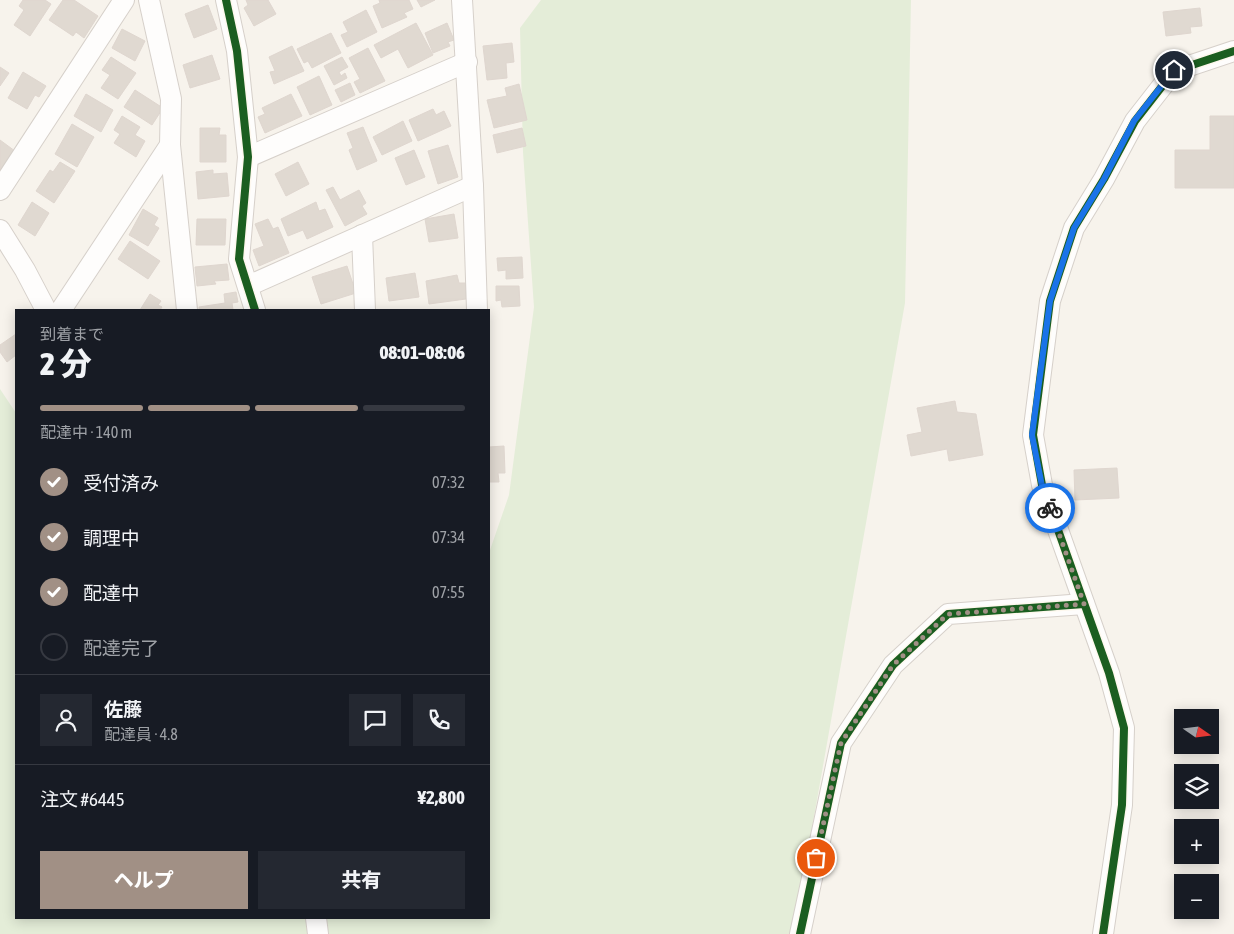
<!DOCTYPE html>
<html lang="ja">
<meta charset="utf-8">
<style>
body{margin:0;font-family:"Asap Condensed","Noto Sans JP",sans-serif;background:#242831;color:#f1f3f6;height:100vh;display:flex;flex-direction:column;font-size:19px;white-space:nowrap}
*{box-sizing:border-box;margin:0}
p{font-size:16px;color:#9ea1a6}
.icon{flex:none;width:28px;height:28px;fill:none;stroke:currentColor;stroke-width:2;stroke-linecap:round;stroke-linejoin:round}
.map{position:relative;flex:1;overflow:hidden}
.panel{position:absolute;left:15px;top:309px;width:475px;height:610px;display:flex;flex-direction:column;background:#171b24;border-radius:0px;box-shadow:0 2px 12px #0003}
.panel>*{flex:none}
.needle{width:32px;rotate:104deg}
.tools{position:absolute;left:1174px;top:709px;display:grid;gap:10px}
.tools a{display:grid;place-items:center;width:45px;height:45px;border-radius:0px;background:#171b24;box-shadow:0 2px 12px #0003;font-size:25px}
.pin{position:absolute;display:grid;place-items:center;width:42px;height:42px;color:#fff;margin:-21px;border:2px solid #fff;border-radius:50%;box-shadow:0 1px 5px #0007}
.courier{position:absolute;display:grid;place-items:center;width:50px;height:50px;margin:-25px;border:4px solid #1a73e8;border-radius:50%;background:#fff;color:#222;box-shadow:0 1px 6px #0007}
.summary em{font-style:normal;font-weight:800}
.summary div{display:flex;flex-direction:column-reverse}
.summary{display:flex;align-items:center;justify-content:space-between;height:85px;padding:0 25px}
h1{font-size:32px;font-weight:800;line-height:38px}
.bar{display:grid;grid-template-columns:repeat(4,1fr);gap:8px 5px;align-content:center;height:60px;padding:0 25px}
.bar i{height:6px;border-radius:4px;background:#363941}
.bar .active{background:#a19085}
.bar p{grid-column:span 4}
.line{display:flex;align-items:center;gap:12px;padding:0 25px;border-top:1px solid #363941}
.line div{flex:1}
.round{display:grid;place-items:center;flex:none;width:52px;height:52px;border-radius:0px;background:#242831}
ol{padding:0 25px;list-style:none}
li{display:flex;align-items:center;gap:15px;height:55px}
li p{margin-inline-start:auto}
li .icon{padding:5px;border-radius:50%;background:#a19085;color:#fff;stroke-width:4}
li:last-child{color:#9ea1a6}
li i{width:28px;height:28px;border:2px solid #363941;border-radius:50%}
.button{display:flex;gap:10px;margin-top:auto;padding:10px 25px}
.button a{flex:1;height:58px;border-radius:0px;background:#a19085;color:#fff;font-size:20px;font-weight:800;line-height:58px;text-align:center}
.button a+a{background:#242831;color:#f1f3f6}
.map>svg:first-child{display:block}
</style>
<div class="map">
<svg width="1234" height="934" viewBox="0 0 1234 934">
<rect width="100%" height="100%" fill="#f7f3ec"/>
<path fill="#e4edd8" d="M541 0H911L905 303 812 828 810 934H0V389L16 413V918H489V553L509 495 534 307 523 152 520 28Z"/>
<g fill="#e0d9d1" stroke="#dfd6cf">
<path d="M23 0H45L51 4 30 36 14 25 24 10 19 6Z"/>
<path d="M63 0H74L98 16 84 38 76 32 73 36 49 20Z"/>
<path d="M246 0H268L276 14 254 26 244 8 248 5Z"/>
<path d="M379 0H409L413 9 404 13 407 17 382 28 373 6 380 3Z"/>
<path d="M417 0H435L421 7Z"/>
<path d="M208 5 217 29 194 38 185 14Z"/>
<path d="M1200 8 1202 26 1190 27 1191 33 1166 36 1163 12Z"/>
<path d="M366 10 377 32 347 47 341 35 348 32 343 22Z"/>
<path d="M416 23 433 55 408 68 398 49 381 58 374 45Z"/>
<path d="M447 23 454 40 448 42 450 46 433 53 425 33Z"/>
<path d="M122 29 145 41 135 61 112 48Z"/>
<path d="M331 33 341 53 312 68 308 61 304 63 297 49Z"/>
<path d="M512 43 514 62 506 63 507 78 487 80 483 46Z"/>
<path d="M292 46 304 71 274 84 270 72 275 71 269 57Z"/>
<path d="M368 48 385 81 360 93 354 82 360 79 349 58Z"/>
<path d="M212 55 220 79 190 88 183 65Z"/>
<path d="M111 57 136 73 118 99 101 88 110 75 102 70Z"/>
<path d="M342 57 348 67 339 72 341 76 345 73 347 78 334 85 324 66Z"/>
<path d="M0 67 9 73 0 86Z"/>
<path d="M23 72 46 86 39 97 35 95 27 109 8 98Z"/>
<path d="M319 76 332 105 310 115 297 87Z"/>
<path d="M350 83 355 95 341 102 335 90Z"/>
<path d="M519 84 527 120 494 128 487 100 507 96 505 88Z"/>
<path d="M135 90 163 108 152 125 124 107Z"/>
<path d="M86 94 113 110 101 132 74 116Z"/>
<path d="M291 94 302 116 265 133 258 117 265 114 262 108Z"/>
<path d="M433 109 436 115 444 111 451 126 418 141 409 120Z"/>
<path d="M122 116 140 127 135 135 145 141 136 157 114 143 120 134 114 130Z"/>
<path d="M1210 116H1234V188H1175V150H1210Z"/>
<path d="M403 121 412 141 382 155 373 137Z"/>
<path d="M72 124 94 137 77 167 55 154Z"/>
<path d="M363 127 377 161 357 170 349 150 353 148 347 133Z"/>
<path d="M200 128H220L219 135H226V162H200Z"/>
<path d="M522 128 526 146 497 153 493 135Z"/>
<path d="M0 140 19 154 0 180Z"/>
<path d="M448 145 458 177 438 184 428 151Z"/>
<path d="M414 150 425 177 406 185 395 158Z"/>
<path d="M60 162 75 171 54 203 36 191 50 170 53 172Z"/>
<path d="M298 162 309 184 286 196 275 174Z"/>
<path d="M213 170V174L227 173 229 196 198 199 196 172Z"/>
<path d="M333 187 340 200 359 190 366 203 362 206 367 214 345 226 326 190Z"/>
<path d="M32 202 49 213 35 236 18 225Z"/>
<path d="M316 202 319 211 325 209 333 227 307 239 303 230 288 236 281 219Z"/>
<path d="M143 209 158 218 154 225 159 228 148 246 129 235Z"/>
<path d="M454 214 458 238 429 242 425 219Z"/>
<path d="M197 219H226L225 245H196Z"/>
<path d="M268 219 273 229 278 227 289 253 259 266 253 250 264 246 255 224Z"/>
<path d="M130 241 160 261 148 279 118 259Z"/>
<path d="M522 257 523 278 506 279V270L498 271 497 258Z"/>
<path d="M227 264 229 280 214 281 216 284 197 286 195 267Z"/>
<path d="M347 266 356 293 321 304 312 277Z"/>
<path d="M415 273 419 297 389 301 386 278Z"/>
<path d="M457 275 459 283H466V299L429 304 426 281Z"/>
<path d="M496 286H519L520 306 502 307 501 300 496 301Z"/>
<path d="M236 292 238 302 232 303 233 310H199V307L225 303 224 294Z"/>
<path d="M150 294 161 301 158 305 162 307 160 310H140Z"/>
<path d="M16 334V355L7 362 0 352V345Z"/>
<path d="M955 401 957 412 976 414 983 455 949 461 947 449 911 456 907 435 922 432 917 408Z"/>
<path d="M504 446 505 473H498L499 482H489V447Z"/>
<path d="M1117 468 1119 498 1075 500 1074 470Z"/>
</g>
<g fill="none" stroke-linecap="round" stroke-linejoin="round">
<defs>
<g id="street">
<path d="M149 0 171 99 170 145 187 310"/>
<path d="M226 0 237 51 248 157 239 259 255 310"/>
<path d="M462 0 473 186 477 310"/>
<path d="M248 157 467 62"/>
<path d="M0 190 124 0"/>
<path d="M0 230 25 270 46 310"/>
<path d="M362 235 365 310"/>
<path d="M248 286 473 186"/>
<path d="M61 310 170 145"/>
<path d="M316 918 318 934"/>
<path d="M800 934 841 743 893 665 948 614 1084 604"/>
<path d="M1103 934 1122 805 1124 728 1109 673 1042 485 1033 435 1050 301 1074 228 1104 179 1135 121 1174 71 1234 51"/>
</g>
</defs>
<use href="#street" stroke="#d6d0ca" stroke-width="22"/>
<use href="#street" stroke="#fefdfc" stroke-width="20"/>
<defs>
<g id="cycleway">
<path d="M226 0 237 51 248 157 239 259 255 310"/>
<path d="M800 934 841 743 893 665 948 614 1084 604"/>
<path d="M1103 934 1122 805 1124 728 1109 673 1042 485 1033 435 1050 301 1074 228 1104 179 1135 121 1174 71 1234 51"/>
</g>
</defs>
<use href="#cycleway" stroke="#fef8ee" stroke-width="11"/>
<use href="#cycleway" stroke="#1b5e20" stroke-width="8"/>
</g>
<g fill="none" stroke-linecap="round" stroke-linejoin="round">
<path stroke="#a19085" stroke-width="5" stroke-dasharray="0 9" d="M816 858 841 743 893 665 948 614 1084 604 1050 508"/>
<path stroke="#1a73e8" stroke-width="6" d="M1050 508 1042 486 1032 435 1050 301 1074 228 1104 179 1134 121 1174 70"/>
</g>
</svg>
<div class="tools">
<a><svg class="needle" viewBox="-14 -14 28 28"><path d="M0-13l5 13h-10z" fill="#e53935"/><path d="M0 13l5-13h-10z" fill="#9ea1a6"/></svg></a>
<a><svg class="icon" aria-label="layers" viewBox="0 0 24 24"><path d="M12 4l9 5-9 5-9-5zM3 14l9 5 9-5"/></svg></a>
<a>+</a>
<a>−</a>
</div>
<div class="pin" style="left:816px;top:858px;background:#ea580c"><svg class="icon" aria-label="bag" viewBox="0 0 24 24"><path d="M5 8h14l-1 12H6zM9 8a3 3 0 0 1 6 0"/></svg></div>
<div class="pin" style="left:1174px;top:70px;background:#1f2937"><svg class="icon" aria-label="home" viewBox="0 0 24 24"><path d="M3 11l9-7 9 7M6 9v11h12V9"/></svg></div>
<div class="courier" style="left:1050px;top:508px"><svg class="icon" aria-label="bike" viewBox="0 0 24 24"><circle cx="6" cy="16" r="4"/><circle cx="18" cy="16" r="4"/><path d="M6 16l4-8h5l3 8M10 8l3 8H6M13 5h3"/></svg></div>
<section class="panel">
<div class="summary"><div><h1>2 分</h1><p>到着まで</p></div><em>08:01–08:06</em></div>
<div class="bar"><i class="active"></i><i class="active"></i><i class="active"></i><i></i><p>配達中 · 140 m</p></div>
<ol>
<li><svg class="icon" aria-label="check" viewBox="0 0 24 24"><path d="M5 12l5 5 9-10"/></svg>受付済み<p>07:32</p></li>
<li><svg class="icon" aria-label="check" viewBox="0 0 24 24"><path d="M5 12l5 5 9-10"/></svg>調理中<p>07:34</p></li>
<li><svg class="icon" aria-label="check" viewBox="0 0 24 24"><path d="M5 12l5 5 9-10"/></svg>配達中<p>07:55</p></li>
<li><i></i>配達完了</li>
</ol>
<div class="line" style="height:90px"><a class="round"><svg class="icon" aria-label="person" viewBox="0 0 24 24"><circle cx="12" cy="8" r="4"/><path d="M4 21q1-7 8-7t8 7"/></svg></a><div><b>佐藤</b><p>配達員 · 4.8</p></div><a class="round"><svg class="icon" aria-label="chat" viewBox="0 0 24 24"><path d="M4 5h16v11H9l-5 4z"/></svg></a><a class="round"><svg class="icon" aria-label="phone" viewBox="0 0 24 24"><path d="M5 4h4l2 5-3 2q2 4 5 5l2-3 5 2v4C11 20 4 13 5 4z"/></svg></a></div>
<div class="line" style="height:65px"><div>注文 #6445</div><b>¥2,800</b></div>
<div class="button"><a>ヘルプ</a><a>共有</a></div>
</section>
</div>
